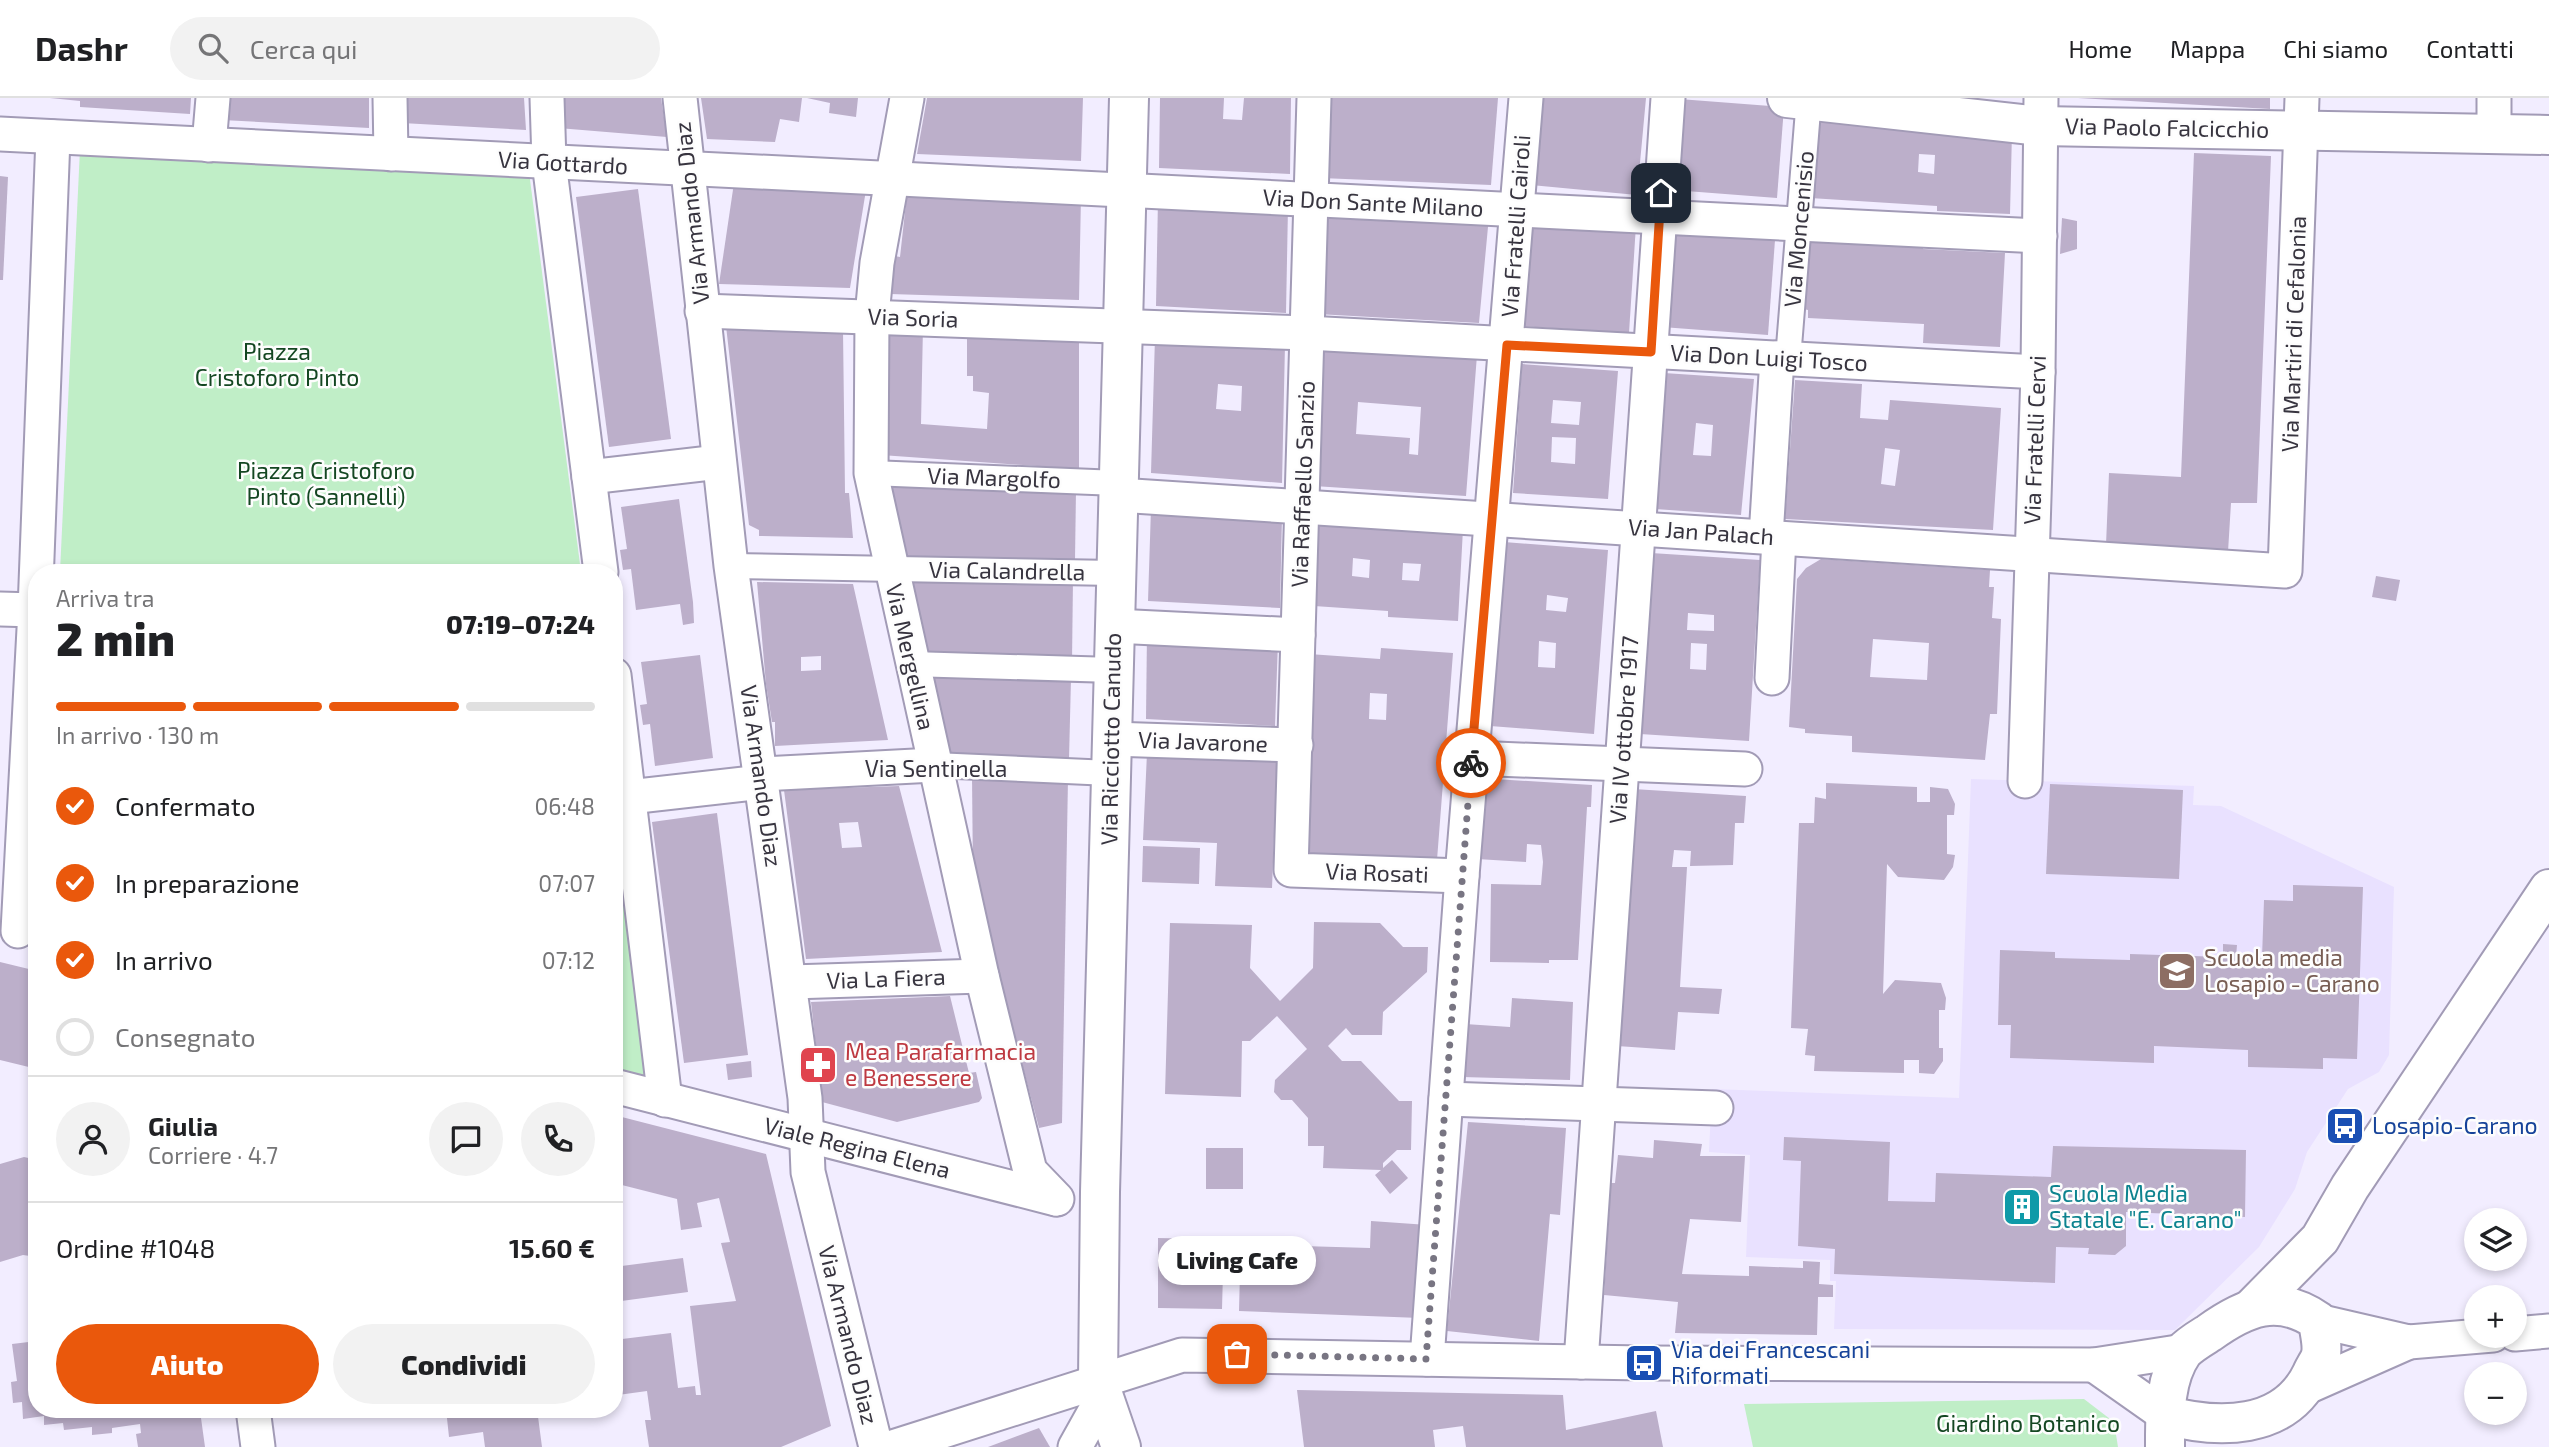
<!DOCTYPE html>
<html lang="it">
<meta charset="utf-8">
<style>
body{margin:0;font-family:"Exo 2",sans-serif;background:#f2f2f2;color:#202124;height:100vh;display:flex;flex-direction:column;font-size:26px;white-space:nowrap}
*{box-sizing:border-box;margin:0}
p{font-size:23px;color:#757577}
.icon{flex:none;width:38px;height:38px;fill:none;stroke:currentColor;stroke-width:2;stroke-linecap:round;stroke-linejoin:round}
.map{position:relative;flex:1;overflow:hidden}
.details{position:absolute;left:28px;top:466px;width:595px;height:854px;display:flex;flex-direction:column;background:#fff;border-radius:28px;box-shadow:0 4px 10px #0003}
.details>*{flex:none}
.tools{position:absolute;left:2464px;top:1110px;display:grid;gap:14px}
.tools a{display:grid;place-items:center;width:63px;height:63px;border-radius:50%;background:#fff;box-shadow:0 4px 10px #0003;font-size:35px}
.pin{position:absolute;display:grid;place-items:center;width:60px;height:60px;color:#fff;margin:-30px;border-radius:14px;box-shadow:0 4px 10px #0006}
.courier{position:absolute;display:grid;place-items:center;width:70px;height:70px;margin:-35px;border:5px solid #ea580c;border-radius:50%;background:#fff;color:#222;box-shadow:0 2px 9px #0007}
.bubble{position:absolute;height:49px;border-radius:24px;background:#fff;box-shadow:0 4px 10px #0003;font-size:23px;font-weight:800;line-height:49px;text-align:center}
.head em{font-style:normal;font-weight:800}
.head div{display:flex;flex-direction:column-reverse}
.head{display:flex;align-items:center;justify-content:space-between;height:119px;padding:0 28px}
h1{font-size:46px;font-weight:800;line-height:52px}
.bar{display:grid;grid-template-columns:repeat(4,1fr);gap:10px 7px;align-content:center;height:84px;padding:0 28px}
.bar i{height:9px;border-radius:5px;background:#e0e0e0}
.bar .on{background:#ea580c}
.bar p{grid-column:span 4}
.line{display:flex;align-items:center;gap:18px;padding:0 28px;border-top:2px solid #e0e0e0}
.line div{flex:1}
.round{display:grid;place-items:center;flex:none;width:74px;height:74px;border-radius:37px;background:#f2f2f2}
ol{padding:0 28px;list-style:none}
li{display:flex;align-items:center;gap:21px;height:77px}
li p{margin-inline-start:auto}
li .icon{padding:7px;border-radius:50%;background:#ea580c;color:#fff;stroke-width:4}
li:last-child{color:#757577}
li i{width:38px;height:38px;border:4px solid #e0e0e0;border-radius:50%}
.cta{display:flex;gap:14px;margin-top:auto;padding:14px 28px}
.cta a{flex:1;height:80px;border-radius:42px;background:#ea580c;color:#fff;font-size:28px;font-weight:800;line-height:80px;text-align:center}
.cta a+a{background:#f2f2f2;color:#202124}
header{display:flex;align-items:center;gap:42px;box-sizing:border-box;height:98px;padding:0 35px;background:#fff;border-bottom:2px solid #e0e0e0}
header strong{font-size:33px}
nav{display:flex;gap:38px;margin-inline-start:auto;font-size:24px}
.search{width:490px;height:63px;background:#f2f2f2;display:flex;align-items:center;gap:18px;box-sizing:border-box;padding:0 24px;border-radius:38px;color:#757577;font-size:26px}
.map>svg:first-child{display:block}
</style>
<header>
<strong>Dashr</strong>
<div class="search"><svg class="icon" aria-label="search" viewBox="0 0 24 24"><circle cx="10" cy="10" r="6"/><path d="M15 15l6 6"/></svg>Cerca qui</div>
<nav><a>Home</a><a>Mappa</a><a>Chi siamo</a><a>Contatti</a></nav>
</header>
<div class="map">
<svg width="2549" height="1349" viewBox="0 0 2549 1349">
<rect width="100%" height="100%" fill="#f2edff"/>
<path fill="#e9e1ff" d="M1971 681 2194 688 2193 707 2221 708 2394 789 2389 957 2379 974 2348 991 2307 1054 2295 1091 2259 1149 2175 1232 1834 1231 1836 1183H1830V1162L1746 1159 1750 1057 1709 1054 1712 991 1959 1000Z"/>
<g fill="#c0eec7">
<path d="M80 51 529 74 581 474H60Z"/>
<path d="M614 726 647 978 614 970Z"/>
<path d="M2084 1301 2114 1324 2118 1349H1753L1744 1306Z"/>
</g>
<g fill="#bcafca" fill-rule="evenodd">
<path d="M50 0H191L190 16 80 9V3Z"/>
<path d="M224 0H369V30L222 22Z"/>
<path d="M401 0H524L526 32 402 25Z"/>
<path d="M557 0H661L667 39 558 30Z"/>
<path d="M701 0H802L799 24 780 21 775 44 707 41Z"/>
<path d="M807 0H858L856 19 829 15 830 5Z"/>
<path d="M927 0H1083L1081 63 917 56Z"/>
<path d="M1160 0H1224L1223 21 1242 22 1244 0H1291L1290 76 1159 70Z"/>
<path d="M1324 0H1498L1491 87 1321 80Z"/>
<path d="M1539 0H1646L1637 97 1531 87Z"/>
<path d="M2078 0H2270V11Z"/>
<path d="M1679 1 1784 9 1777 100 1673 92Z"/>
<path d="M1819 13 2012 34 2010 116 1937 113V108L1810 100ZM1919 56 1935 57 1934 76 1918 74Z"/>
<path d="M2194 55 2271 58 2257 405H2231L2228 454 2106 447 2109 375 2181 379Z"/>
<path d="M0 78 8 79 3 182H0Z"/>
<path d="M734 85 866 92 850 190 719 186Z"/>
<path d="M908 87 1081 97 1079 202 890 196 895 158 900 159Z"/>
<path d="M638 91 671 341 609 349 576 99Z"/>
<path d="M1158 101 1288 108 1286 215 1156 208Z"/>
<path d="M1322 111 1489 118 1479 225 1317 216Z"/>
<path d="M1528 120 1636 127 1629 235 1521 228Z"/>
<path d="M2062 120 2077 123V151L2060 156Z"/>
<path d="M1669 135 1775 142 1768 237 1662 229Z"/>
<path d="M1812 139 1924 145 1923 151 2005 155 2000 249 1923 245 1924 226 1808 220V212L1803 211 1806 144H1812Z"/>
<path d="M886 226 923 228 921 326 987 331 989 295 973 293V278H967V237L1079 234V371L881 357Z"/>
<path d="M726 228 843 232 845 395H849L853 440 759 438V432L749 427Z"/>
<path d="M1155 239 1285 246 1282 385 1151 375ZM1218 286 1242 288 1241 313 1216 311Z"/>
<path d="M1316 248 1477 257 1466 398 1314 388ZM1358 304 1421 309 1418 357 1409 356 1410 340 1356 336Z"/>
<path d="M1522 266 1618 273 1608 401 1513 395ZM1553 302 1581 304 1579 327 1551 325ZM1552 339 1576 340 1575 366 1551 364Z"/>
<path d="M1664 275 1754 281 1741 417 1655 411ZM1696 325 1713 327 1711 358 1693 357Z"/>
<path d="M1795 282 1862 286 1860 320 1888 322 1890 302 2001 310 1993 432 1785 421ZM1885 350 1900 352 1895 388 1881 386Z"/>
<path d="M886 379 1076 392 1075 462 904 458Z"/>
<path d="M679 401 693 504 694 525 683 527 680 506 636 512 631 471 623 472 620 452 627 451 621 409Z"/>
<path d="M1151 410 1282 418 1280 510 1148 503Z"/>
<path d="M1319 426 1463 431 1458 523 1388 519V513L1314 508ZM1353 460 1370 462 1369 480 1352 478ZM1403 465 1421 466 1419 483 1402 482Z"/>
<path d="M1504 444 1608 452 1594 636 1490 628ZM1547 497 1568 500 1566 514 1546 512ZM1539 543 1556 545 1555 570 1538 569Z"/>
<path d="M1651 455 1760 462 1749 643 1640 636ZM1688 515 1714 517V533L1687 532ZM1691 545 1707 546 1706 572 1690 571Z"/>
<path d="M1821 461 1990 472 1989 489H1994L1992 520 2001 521 1997 616H1990L1985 662 1852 654V638L1805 635V631L1789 629 1797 481 1806 470ZM1873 541 1929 545 1927 582 1870 579Z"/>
<path d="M906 473 1073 480 1072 564 927 555Z"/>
<path d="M2376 478 2400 482 2396 503 2372 499Z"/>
<path d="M757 484 853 486 888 642 775 648V624H772L766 586ZM821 558V572L801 573V559Z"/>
<path d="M1147 534 1278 543 1275 628 1146 621Z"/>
<path d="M1381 550 1453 555 1437 762 1306 759 1309 556 1380 561ZM1370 595 1387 596 1386 622 1369 621Z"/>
<path d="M700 557 713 660 655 668 650 626 643 627 640 607 647 606 641 564Z"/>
<path d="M930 574 1071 580 1069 661 942 655Z"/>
<path d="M1147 655 1277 662 1272 790 1215 788 1217 745 1143 742Z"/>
<path d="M972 677 1068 680 1062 1025 1039 1030 973 781Z"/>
<path d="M1478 680 1592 687 1591 709H1587L1578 862H1549V865L1490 864 1491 786 1541 787 1543 764 1541 747 1527 746 1526 764 1477 761Z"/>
<path d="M1826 685 1917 689V704H1930V689L1948 691 1955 706 1954 717H1947V756L1955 757 1953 769 1944 782 1898 779 1887 766 1883 896 1895 882 1941 885 1946 900 1945 912H1939V950H1943V963L1934 976 1919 975V962H1904V975L1814 973 1815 958 1805 957 1808 931 1791 930 1799 725H1814L1815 699 1826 701Z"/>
<path d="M2050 686 2183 692 2179 781 2046 776Z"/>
<path d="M899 688 942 854 806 861 784 692ZM858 724 862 749 842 750 839 725Z"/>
<path d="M1633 691 1746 698 1744 725H1735L1733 767 1690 768 1691 753 1674 752 1672 769H1687L1680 889 1722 891 1719 916 1678 914 1675 952 1617 948Z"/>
<path d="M717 715 748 957 684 965 652 724Z"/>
<path d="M1143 748 1200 750 1199 786 1142 784Z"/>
<path d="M2293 787 2363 789 2357 961 2323 960V971L2248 969V952L2154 948V965L2010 960 2011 927H1998L2000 852 2055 854V860L2130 862V856L2223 859V846L2237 847 2236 859 2262 860 2264 802 2293 803Z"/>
<path d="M1314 824 1380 825 1403 849H1428L1427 874 1383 914 1382 937H1352L1346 930 1328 948 1342 963H1361L1399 1003H1412L1411 1052H1397L1383 1065V1070L1392 1062 1408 1080 1390 1096 1375 1077 1381 1072 1323 1070 1324 1048H1308V1020L1292 1002H1281L1274 994 1275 982 1307 951 1277 918 1250 943H1242L1241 999 1165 996 1170 825 1252 827 1250 870 1280 903 1313 870Z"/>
<path d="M0 864 37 873V971L0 962Z"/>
<path d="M950 898 969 975 976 974 982 1000 979 1004 897 1024 822 1004 811 904Z"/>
<path d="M1512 900 1573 904 1570 982 1462 979 1465 926 1510 929Z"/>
<path d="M751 963 752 979 728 982 726 966Z"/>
<path d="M614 1017 766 1056 831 1328 781 1349H649L645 1322H651L647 1293 618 1297 614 1293V1242L671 1235 678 1290 695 1288 696 1297H701L690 1208 736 1203 721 1145 730 1144 719 1100 697 1105 702 1129 681 1132 677 1101 614 1085Z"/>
<path d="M1468 1024 1566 1030 1560 1117 1550 1116 1539 1243 1447 1233Z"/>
<path d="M1784 1039 1890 1044 1888 1103 1935 1104 1936 1075 2051 1079 2053 1048 2246 1052 2245 1119 2126 1114V1148L2115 1157 2088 1156 2089 1150 2056 1149 2055 1185 1834 1176 1835 1151 1798 1148 1801 1063 1783 1062Z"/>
<path d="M1654 1042 1702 1046 1700 1058H1745L1741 1124 1690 1121 1682 1176 1749 1178V1168L1803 1170V1163L1820 1164 1819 1186 1833 1187V1199H1818L1817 1237 1675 1235 1678 1204 1604 1197 1611 1085H1615L1618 1057 1653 1060Z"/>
<rect x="1206" y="1050" width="37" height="41"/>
<path d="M24 1059 37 1062V1159L23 1157 0 1164V1066Z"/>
<path d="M1371 1123 1428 1127 1420 1220 1239 1213 1240 1174H1223L1222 1211 1158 1210V1140L1302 1143V1148L1370 1150Z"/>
<path d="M683 1160 688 1194 614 1204V1169Z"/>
<path d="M37 1243V1311H176L177 1320H201L205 1349H138L136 1336 141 1335 140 1326 112 1330V1335L92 1337V1329L64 1332 63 1325 44 1327V1318L23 1321 22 1304 13 1305 11 1284 17 1283 12 1246Z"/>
<path d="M1297 1292 1563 1297 1566 1332 1656 1313 1663 1349H1466L1463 1328 1433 1332 1435 1349H1304Z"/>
<path d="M446 1311H537L542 1349H485L483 1334 449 1339Z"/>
<path d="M1039 1330 1050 1349H988Z"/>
</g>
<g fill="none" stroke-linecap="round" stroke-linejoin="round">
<defs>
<g id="pedestrian">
<path d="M1788 261 1809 0"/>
<path d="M871 375 1118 385"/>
<path d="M731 468 1115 475"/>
<path d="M911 566 1113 572"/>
<path d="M934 667 1110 675"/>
</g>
<g id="minor">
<path d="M390 0 391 56"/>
<path d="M547 0 549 64 601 474"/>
<path d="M680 0 731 468 805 1000 808 1074 876 1349"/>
<path d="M907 0 877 165 872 218 871 375 982 878 1030 1073 1057 1101"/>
<path d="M1314 0 1291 772 1462 778"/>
<path d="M0 36 2040 138"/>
<path d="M2494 36V0"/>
<path d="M209 47 213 0"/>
<path d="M702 213 1307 235 2038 274"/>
<path d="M589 379 719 364"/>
<path d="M1118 397 2285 473 2302 0"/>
<path d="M1766 439 1777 260"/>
<path d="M0 511 35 512"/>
<path d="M1114 528 1298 537"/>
<path d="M614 577 665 1002"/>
<path d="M1772 580 1779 440"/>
<path d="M1111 641 1296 647"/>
<path d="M1472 660 1745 671"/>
<path d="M761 676 934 667"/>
<path d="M2025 683 2038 274 2041 0"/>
<path d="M629 699 762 684"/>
<path d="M18 833 35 512 53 39"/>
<path d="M791 884 982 878"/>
<path d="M614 988 1056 1101"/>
<path d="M1446 1001 1716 1010"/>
<path d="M2318 1223 2409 1244 2493 1237"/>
<path d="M2515 1236 2549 1233"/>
<path d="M1427 1261 1462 778 1526 0"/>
<path d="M1581 1264 1668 0"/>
<path d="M2094 1267 2165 1317"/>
<path d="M2305 1290 2409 1244"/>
<path d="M253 1311 258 1349"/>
<path d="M893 1349 1182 1257 1644 1265 2094 1267 2184 1253"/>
<path d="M1075 1349 1104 1297"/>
</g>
<g id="secondary">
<path d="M1787 0 2040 28 2549 37"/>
<path d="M2252 1210 2320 1141 2350 1089 2549 791"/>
<path d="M2165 1317C2217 1331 2285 1333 2312 1275 2314 1270 2320 1262 2321 1256 2323 1246 2319 1233 2318 1223 2278 1195 2245 1209 2209 1235 2201 1240 2189 1247 2183 1254 2164 1281 2165 1318 2165 1349"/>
<path d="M1121 1349 1098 1282 1100 1094 1129 0"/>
</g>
</defs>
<use href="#pedestrian" stroke="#a29bb6" stroke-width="28"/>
<use href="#minor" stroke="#a29bb6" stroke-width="37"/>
<use href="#secondary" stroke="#a29bb6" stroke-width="42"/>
<use href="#pedestrian" stroke="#fff" stroke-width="24"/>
<use href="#minor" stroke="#fff" stroke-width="33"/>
<use href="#secondary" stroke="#fff" stroke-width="38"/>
</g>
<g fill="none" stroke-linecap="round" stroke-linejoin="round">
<path stroke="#787582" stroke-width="7" stroke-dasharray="0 12.6" d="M1237 1256 1426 1261 1471 665"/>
<path stroke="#ea580c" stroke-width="9" d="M1471 665 1507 247 1651 254 1661 95"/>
</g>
<defs>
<symbol id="school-square" viewBox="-11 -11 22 22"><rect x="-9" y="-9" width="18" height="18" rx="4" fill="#8d6e63" stroke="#fdfdfd"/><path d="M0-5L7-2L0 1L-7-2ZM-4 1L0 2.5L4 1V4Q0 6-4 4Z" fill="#fff"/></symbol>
<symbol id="pharmacy-square" viewBox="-11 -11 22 22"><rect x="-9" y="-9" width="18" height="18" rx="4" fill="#e0444e" stroke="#fdfdfd"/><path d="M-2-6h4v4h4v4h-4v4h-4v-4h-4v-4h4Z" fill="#fff"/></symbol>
<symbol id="bus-square" viewBox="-11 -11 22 22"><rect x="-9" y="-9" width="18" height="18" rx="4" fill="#1a4fb4" stroke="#fdfdfd"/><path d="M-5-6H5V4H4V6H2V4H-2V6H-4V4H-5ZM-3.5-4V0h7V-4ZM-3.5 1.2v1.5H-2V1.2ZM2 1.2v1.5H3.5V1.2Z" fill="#fff"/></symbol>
<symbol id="building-square" viewBox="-11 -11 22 22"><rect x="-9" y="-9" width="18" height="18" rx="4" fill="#0f9aa8" stroke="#fdfdfd"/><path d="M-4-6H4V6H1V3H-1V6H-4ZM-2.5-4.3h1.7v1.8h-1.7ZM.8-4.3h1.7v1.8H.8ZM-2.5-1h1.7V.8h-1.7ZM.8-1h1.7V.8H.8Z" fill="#fff"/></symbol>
</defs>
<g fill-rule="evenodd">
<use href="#school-square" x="2155" y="851" width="44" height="44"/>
<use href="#pharmacy-square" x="796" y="945" width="44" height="44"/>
<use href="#bus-square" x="2323" y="1006" width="44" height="44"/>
<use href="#building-square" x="2000" y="1087" width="44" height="44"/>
<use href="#bus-square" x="1622" y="1243" width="44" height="44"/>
</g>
<g text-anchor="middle" stroke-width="5" stroke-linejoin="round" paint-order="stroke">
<g font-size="23" fill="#37343f" stroke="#fdfdfd">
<text transform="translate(2167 30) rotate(1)" y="8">Via Paolo Falcicchio</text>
<text transform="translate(563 65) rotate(3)" y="8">Via Gottardo</text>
<text transform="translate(1373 105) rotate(3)" y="8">Via Don Sante Milano</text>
<text transform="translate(692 115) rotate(-96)" y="8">Via Armando Diaz</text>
<text transform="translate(1516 128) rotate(-86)" y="8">Via Fratelli Cairoli</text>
<text transform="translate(1799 131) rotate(-85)" y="8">Via Moncenisio</text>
<text transform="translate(913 220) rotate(2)" y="8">Via Soria</text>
<text transform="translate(2294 236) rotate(-88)" y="8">Via Martiri di Cefalonia</text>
<text transform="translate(1769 260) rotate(3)" y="8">Via Don Luigi Tosco</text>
<text transform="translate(2035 342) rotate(-88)" y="8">Via Fratelli Cervi</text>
<text transform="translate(994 380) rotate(2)" y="8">Via Margolfo</text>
<text transform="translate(1303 386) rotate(-88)" y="8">Via Raffaello Sanzio</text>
<text transform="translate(1701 434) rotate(4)" y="8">Via Jan Palach</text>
<text transform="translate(1007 473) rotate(1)" y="8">Via Calandrella</text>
<text transform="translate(910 559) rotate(77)" y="8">Via Mergellina</text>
<text transform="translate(1624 632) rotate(-86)" y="8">Via IV ottobre 1917</text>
<text transform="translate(1111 641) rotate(-89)" y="8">Via Ricciotto Canudo</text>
<text transform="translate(1203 644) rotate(2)" y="8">Via Javarone</text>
<text x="936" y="679">Via Sentinella</text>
<text transform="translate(761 678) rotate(82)" y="8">Via Armando Diaz</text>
<text transform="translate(1377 775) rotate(2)" y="8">Via Rosati</text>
<text transform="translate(886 881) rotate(-2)" y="8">Via La Fiera</text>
<text transform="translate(857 1050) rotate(14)" y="8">Viale Regina Elena</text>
<text transform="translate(848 1237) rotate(76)" y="8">Via Armando Diaz</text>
</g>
<g font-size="23" fill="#144722" stroke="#fdfdfd">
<text x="277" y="262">Piazza<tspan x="277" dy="26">Cristoforo Pinto</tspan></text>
<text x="326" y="381">Piazza Cristoforo<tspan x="326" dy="26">Pinto (Sannelli)</tspan></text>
<text x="2028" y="1334">Giardino Botanico</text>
</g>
<g font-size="23" fill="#785e54" stroke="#fdfdfd" text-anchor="start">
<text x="2204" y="868">Scuola media<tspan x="2204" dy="26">Losapio - Carano</tspan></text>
</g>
<g font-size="23" fill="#be3a42" stroke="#fdfdfd" text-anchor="start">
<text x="845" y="962">Mea Parafarmacia<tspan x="845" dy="26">e Benessere</tspan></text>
</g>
<g font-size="23" fill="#164399" stroke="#fdfdfd" text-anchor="start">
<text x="2372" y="1036">Losapio-Carano</text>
<text x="1671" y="1260">Via dei Francescani<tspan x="1671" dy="26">Riformati</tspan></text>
</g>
<g font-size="23" fill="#0d838f" stroke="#fdfdfd" text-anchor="start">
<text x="2049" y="1104">Scuola Media<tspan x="2049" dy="26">Statale "E. Carano"</tspan></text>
</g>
</g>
</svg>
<div class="tools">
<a><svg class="icon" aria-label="layers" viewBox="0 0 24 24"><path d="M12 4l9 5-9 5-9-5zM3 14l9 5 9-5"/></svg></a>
<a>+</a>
<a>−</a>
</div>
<div class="pin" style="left:1237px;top:1256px;background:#ea580c"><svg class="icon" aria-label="bag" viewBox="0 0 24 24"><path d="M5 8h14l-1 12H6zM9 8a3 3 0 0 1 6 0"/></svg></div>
<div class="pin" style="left:1661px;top:95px;background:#1f2937"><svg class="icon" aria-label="home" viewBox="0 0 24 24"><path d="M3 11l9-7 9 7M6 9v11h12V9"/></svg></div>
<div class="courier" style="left:1471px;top:665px"><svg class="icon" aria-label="bike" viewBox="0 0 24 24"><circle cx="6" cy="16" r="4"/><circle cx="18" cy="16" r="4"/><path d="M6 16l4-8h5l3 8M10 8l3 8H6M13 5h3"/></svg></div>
<div class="bubble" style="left:1158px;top:1138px;width:158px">Living Cafe</div>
<section class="details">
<div class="head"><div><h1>2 min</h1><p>Arriva tra</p></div><em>07:19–07:24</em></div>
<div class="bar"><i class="on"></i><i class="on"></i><i class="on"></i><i></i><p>In arrivo · 130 m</p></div>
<ol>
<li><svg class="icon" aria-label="check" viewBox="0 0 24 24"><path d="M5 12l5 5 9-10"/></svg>Confermato<p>06:48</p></li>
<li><svg class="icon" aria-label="check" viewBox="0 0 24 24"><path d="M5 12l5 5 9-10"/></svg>In preparazione<p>07:07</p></li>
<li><svg class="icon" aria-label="check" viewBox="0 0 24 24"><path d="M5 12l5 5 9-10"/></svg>In arrivo<p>07:12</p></li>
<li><i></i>Consegnato</li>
</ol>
<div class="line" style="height:126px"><a class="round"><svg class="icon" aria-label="person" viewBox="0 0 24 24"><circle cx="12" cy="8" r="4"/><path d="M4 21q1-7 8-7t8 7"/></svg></a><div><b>Giulia</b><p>Corriere · 4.7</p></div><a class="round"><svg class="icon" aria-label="chat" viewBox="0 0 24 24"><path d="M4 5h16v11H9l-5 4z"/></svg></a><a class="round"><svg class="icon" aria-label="phone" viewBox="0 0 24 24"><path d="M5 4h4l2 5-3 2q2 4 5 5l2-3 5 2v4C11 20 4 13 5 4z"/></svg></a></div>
<div class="line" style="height:91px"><div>Ordine #1048</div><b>15.60 €</b></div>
<div class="cta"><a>Aiuto</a><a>Condividi</a></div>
</section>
</div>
